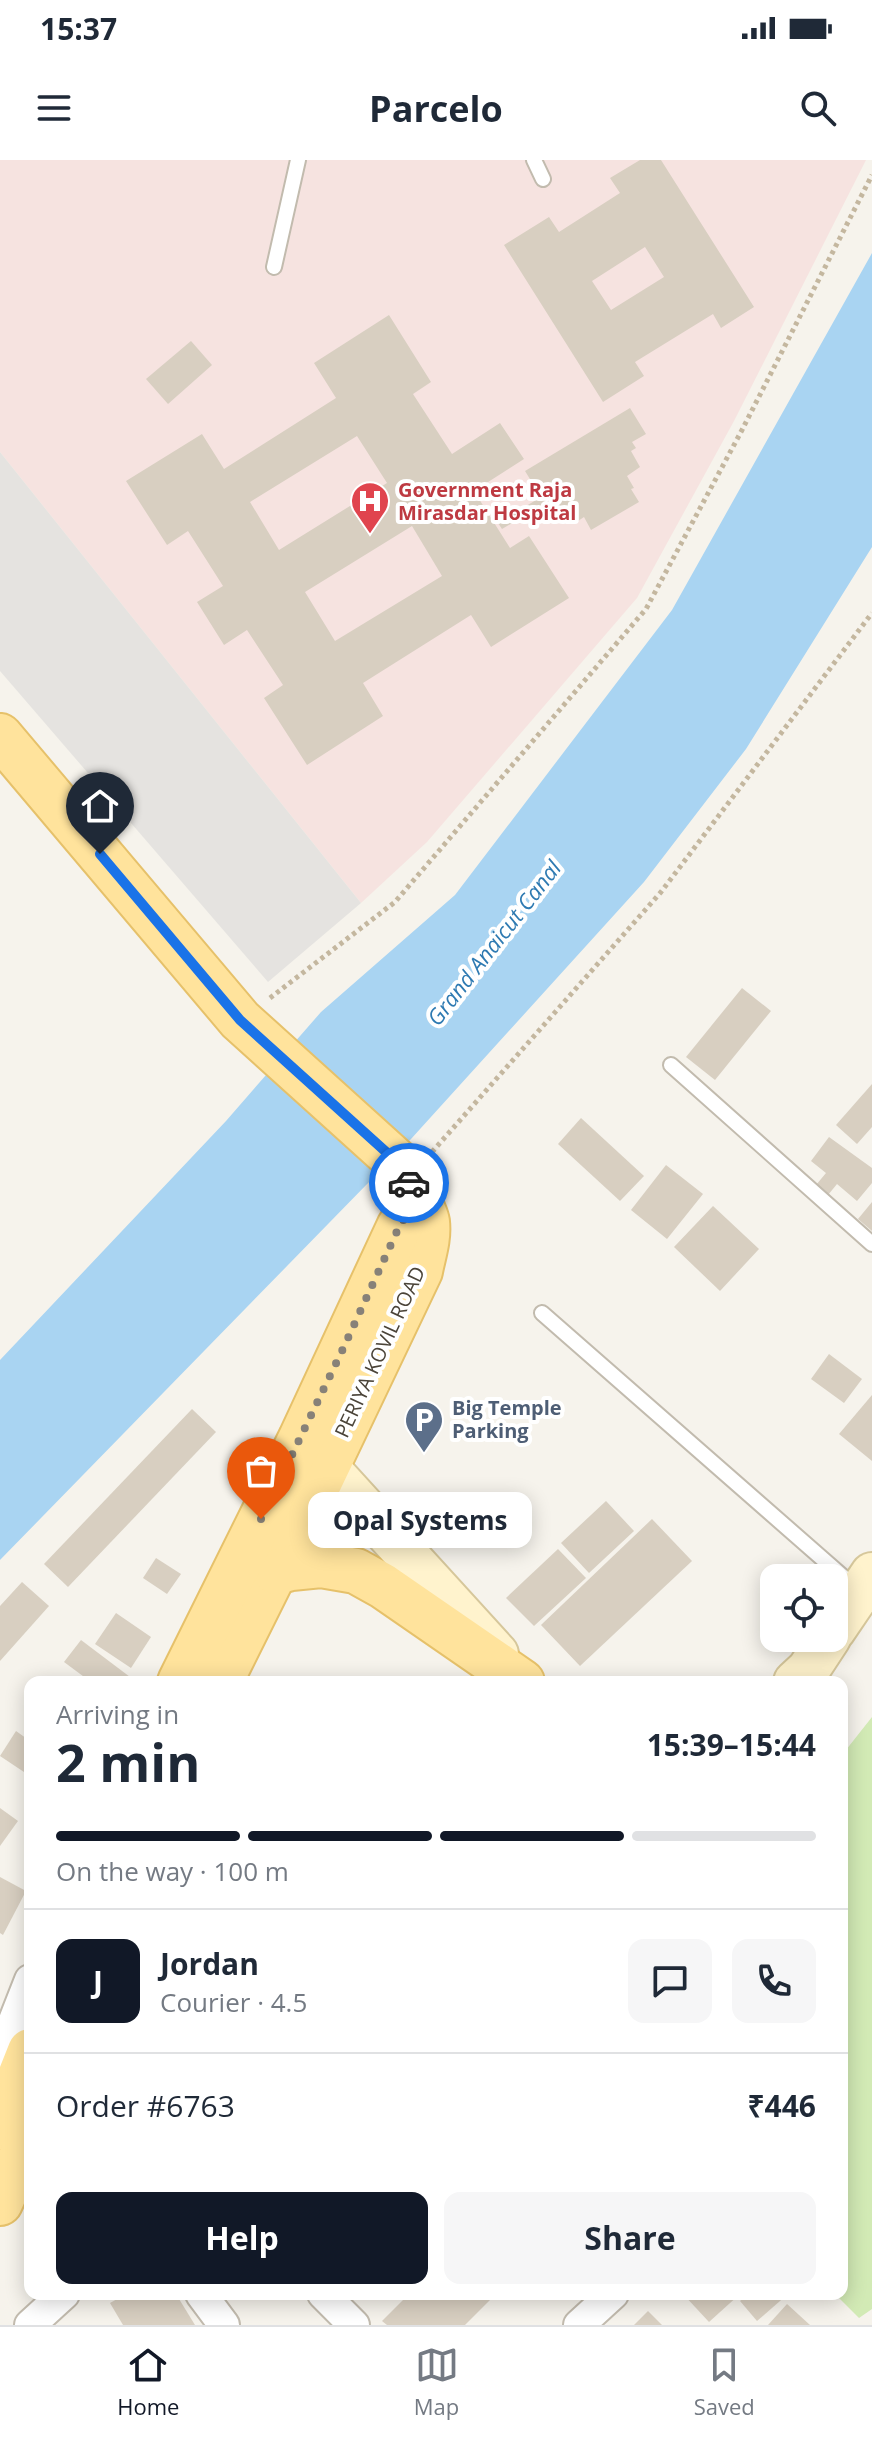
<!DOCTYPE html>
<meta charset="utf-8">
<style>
body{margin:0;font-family:"Open Sans",sans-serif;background:#f6f6f7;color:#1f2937;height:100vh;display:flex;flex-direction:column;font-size:30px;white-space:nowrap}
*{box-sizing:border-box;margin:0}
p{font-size:26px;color:#747a83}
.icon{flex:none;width:44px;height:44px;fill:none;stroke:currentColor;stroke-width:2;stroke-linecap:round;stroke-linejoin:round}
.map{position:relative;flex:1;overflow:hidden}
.drawer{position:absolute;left:24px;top:1516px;width:824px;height:624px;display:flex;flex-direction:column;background:#fff;border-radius:16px;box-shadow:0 4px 20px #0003}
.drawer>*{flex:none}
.tools{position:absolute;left:760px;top:1404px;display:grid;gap:16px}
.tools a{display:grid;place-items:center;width:88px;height:88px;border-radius:16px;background:#fff;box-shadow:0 4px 20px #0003;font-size:40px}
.pin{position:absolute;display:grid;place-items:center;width:68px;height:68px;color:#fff;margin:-82px -34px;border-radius:50% 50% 50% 0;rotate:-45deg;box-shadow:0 0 8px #0007}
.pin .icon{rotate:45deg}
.courier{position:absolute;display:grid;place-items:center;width:80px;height:80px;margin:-40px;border:6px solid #1a73e8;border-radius:50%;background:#fff;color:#222;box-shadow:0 2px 10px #0007}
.bubble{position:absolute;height:56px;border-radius:16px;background:#fff;box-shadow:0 4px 20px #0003;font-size:26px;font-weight:700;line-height:56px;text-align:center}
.overview em{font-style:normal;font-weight:700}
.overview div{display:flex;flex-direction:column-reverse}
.overview{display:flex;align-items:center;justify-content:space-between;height:136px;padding:0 32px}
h1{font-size:52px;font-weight:700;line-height:60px}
.bar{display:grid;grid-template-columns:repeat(4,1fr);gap:12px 8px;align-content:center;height:96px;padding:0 32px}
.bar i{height:10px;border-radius:6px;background:#e0e1e3}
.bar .active{background:#111827}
.bar p{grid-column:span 4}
.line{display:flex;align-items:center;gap:20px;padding:0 32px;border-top:2px solid #e0e1e3}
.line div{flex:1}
.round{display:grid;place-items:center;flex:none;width:84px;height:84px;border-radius:16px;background:#f6f6f7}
.cta{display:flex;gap:16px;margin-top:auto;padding:16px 32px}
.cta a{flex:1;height:92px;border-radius:16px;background:#111827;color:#fff;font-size:32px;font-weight:700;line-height:92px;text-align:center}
.cta a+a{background:#f6f6f7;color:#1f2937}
.status{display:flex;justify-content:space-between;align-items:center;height:56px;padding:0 40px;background:#fff;direction:ltr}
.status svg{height:22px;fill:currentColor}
header{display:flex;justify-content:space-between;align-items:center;height:104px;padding:0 32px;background:#fff;font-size:36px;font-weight:700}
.dock{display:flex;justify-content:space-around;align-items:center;height:112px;border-top:2px solid #e0e1e3;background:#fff;font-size:22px;color:#747a83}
.dock a{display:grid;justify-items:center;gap:4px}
.dock .active{color:#111827}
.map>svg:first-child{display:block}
</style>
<div class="status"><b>15:37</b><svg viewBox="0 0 49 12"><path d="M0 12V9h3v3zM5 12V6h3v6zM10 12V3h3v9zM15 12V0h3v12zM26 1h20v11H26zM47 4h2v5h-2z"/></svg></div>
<header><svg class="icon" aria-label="menu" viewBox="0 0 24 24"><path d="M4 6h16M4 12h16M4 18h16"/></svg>Parcelo<svg class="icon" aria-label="search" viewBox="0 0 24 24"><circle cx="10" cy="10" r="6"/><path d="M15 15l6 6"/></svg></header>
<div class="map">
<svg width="872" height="2165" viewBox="0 0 872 2165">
<rect width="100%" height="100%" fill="#f6f3ec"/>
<path fill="#f6e3e0" d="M0 0H866L734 261 637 438 427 682 361 743 0 292Z"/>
<path fill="#d2eab5" d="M872 1557V2149L859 2158 835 2134H842V1595Z"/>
<path fill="#e5e3e0" d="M0 292 361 743 268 822 0 511Z"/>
<path fill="#a9d4f2" d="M872 93V387L746 589 644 722 411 979 0 1400V1200L226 961 321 852 455 735 672 450Z"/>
<g fill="#d8cfc1" fill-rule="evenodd">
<path d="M640 0H661L754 147 721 168 713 154 635 202 644 216 603 242 504 85 549 57 559 72 620 33 610 18ZM645 87 664 117 611 150 592 121Z"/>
<path d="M389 155 431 222 413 234 452 294 500 263 524 299 474 331 510 388 529 376 569 438 491 487 471 455 363 523 383 556 307 605 264 538 283 525 247 470 224 485 197 442 223 426 188 371 167 385 126 321 202 274 224 309 336 238 314 203ZM357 276 387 323 279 390 250 342ZM412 366 442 416 335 481 305 432Z"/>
<path d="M191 181 212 205 168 244 146 219Z"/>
<path d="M630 248 646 274 632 282 636 288 631 291 640 307 627 316 634 328 631 329 639 342 591 370 584 357 575 363 567 351 557 357 548 342 502 369 498 363 541 337 525 311Z"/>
<path d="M742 828 771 851 715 920 686 897Z"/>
<path d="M872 924V967L857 984 836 965Z"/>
<path d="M581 958 644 1016 620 1041 558 984Z"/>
<path d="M829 977 872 1008V1023L857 1041 837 1024 828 1035 816 1025 826 1013 811 1001Z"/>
<path d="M666 1005 703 1034 667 1079 631 1050Z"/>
<path d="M872 1042V1071L858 1059Z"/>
<path d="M713 1046 759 1089 720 1131 674 1087Z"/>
<path d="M829 1194 862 1219 844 1243 811 1219Z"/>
<path d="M872 1235V1301L839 1274Z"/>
<path d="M192 1249 216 1272 68 1427 44 1404Z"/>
<path d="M606 1341 634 1371 589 1413 561 1383Z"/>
<path d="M652 1359 692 1401 580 1506 541 1465Z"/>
<path d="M558 1389 586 1418 534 1466 506 1438Z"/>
<path d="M156 1398 181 1414 167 1434 143 1418Z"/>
<path d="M22 1422 49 1446 0 1501V1446Z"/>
<path d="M116 1453 151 1477 131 1508 95 1484Z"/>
<path d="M81 1480 134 1520 133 1522H91L64 1502Z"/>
<path d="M16 1571 30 1581V1616L0 1596Z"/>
<path d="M0 1648 18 1661 0 1686Z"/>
<path d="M0 1717 26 1731 3 1775 0 1773Z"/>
<path d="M126 2134H176L195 2165H123L110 2143Z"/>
<path d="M409 2134H496L465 2165H387L382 2161Z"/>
<path d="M683 2134H740L709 2162Z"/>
<path d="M748 2134H788L757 2161 740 2141Z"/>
<path d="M787 2144 810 2165H768Z"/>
<path d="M648 2151 662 2165H634Z"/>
</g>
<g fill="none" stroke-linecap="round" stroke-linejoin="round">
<defs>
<g id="service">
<path d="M534 0 543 19"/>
<path d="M274 107 298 0"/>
<path d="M671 905 872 1084"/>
<path d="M542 1153 857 1429"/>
</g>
<g id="minor">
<path d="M0 1896 30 1820"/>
<path d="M201 2134 224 2165"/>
<path d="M323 2134 354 2165"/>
<path d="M30 2165 64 2134"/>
<path d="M579 2165 613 2134"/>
</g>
<g id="secondary">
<path d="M305 1283 497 1494"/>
<path d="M834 1470 872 1414"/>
<path d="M795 1522 808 1510 829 1478"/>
</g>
<g id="primary">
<path d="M0 576 240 860 395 1000C403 1012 425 1049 427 1062 429 1079 423 1095 420 1111L319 1323 220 1522"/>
<path d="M276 1412 291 1408 321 1405 356 1411 383 1426 522 1522"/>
<path d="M180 1522 301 1278 399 1067 416 1040"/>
<path d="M0 1967 30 1891"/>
<path d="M0 2043 30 1977"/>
</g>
</defs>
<use href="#service" stroke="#c2bbae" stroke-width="18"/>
<use href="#minor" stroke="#c2bbae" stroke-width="34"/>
<use href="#secondary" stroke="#d6c79b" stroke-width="46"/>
<use href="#primary" stroke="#e6c16a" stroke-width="48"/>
<g stroke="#c4b79f" stroke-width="5" stroke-dasharray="4 4" stroke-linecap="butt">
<path d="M270 838 395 742 646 449 742 270 872 15"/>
<path d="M432 992 661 732 872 453"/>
</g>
<use href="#service" stroke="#fff" stroke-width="14"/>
<use href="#minor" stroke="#fff" stroke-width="30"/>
<use href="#secondary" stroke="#fff3cd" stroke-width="42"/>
<use href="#primary" stroke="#ffe39c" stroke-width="44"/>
</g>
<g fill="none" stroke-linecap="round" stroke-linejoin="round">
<path stroke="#878178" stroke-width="8" stroke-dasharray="0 14.4" d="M261 1359 342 1191 399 1067 416 1040 409 1023"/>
<path stroke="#1a73e8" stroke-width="10" d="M100 694 240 860 395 1000 409 1023"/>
</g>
<defs>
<symbol id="hospital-pin" viewBox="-11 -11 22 30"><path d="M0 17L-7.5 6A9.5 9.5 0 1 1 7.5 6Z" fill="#e0444e" stroke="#fff"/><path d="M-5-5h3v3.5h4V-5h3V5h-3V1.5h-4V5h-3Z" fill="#fff"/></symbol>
<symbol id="parking-pin" viewBox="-11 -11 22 30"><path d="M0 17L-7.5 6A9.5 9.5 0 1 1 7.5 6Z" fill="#5c6f8a" stroke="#fff"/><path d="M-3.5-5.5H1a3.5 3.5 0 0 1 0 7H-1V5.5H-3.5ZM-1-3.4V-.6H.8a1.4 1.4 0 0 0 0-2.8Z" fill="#fff"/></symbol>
</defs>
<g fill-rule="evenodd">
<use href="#hospital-pin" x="348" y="319" width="44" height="60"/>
<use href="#parking-pin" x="402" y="1238" width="44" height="60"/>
</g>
<g text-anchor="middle" stroke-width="8" stroke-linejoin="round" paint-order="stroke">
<g font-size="20" font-weight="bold" fill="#be3a42" stroke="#fff" text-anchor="start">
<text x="398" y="337">Government Raja<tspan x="398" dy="23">Mirasdar Hospital</tspan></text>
</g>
<g font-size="20" fill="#4b4439" stroke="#fff">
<text transform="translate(380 1192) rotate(-65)" y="7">PERIYA KOVIL ROAD</text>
</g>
<g font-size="20" font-weight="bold" fill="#4e5e75" stroke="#fff" text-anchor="start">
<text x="452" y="1255">Big Temple<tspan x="452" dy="23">Parking</tspan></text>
</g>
<g font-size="22" font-style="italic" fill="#2e7ab2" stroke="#fff">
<text transform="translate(494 783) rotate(-52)" y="8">Grand Anaicut Canal</text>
</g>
</g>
</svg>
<div class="tools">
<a><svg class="icon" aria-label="locate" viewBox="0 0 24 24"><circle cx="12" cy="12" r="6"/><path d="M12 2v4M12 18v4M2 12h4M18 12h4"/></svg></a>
</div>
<div class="pin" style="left:261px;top:1359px;background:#ea580c"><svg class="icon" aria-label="bag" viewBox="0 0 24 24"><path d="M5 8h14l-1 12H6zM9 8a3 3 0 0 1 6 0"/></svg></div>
<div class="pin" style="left:100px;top:694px;background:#1f2937"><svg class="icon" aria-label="home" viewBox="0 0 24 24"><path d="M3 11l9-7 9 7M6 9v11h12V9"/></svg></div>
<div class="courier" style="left:409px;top:1023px"><svg class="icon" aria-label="car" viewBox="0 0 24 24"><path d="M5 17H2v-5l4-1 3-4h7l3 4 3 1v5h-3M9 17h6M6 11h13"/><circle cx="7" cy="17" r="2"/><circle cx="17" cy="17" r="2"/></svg></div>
<div class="bubble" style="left:308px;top:1332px;width:224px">Opal Systems</div>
<section class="drawer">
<div class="overview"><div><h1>2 min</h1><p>Arriving in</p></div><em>15:39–15:44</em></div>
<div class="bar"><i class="active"></i><i class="active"></i><i class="active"></i><i></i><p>On the way · 100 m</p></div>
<div class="line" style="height:144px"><b class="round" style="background:#111827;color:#fff">J</b><div><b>Jordan</b><p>Courier · 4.5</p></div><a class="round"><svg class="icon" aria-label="chat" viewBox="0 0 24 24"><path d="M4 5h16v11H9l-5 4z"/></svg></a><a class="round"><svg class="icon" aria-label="phone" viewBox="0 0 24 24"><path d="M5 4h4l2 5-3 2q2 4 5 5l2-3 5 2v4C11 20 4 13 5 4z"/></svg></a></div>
<div class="line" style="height:104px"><div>Order #6763</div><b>₹446</b></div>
<div class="cta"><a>Help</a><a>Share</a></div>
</section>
</div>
<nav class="dock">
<a class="active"><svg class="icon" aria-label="home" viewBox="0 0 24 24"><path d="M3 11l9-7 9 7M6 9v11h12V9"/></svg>Home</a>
<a><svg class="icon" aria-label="map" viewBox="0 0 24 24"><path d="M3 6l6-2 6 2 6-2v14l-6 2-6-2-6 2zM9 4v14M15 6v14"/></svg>Map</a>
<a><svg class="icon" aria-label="saved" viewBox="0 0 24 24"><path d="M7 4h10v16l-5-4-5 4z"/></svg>Saved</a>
</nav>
